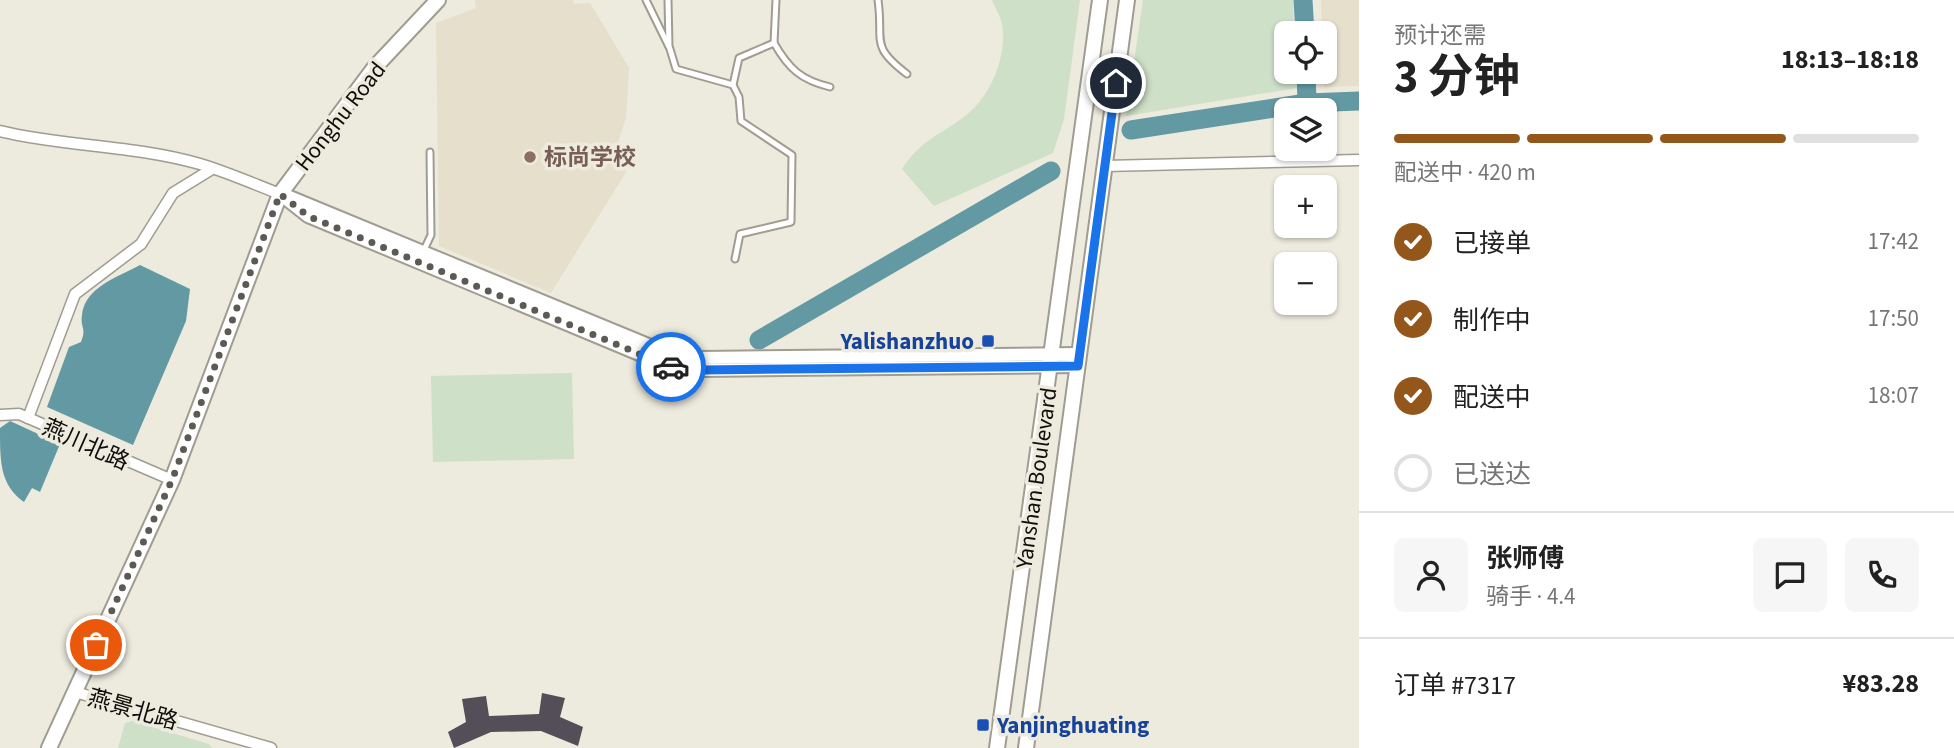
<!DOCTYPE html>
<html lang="zh">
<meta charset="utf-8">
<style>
body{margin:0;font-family:"Source Sans 3","Noto Sans SC",sans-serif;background:#f6f6f6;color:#222;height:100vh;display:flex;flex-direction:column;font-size:26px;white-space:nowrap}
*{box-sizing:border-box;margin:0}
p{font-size:23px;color:#767676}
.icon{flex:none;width:38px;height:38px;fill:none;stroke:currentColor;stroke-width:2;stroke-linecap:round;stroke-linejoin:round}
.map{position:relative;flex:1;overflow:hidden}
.sheet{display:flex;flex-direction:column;background:#fff;width:595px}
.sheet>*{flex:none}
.buttons{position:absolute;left:1274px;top:21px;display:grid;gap:14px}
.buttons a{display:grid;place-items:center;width:63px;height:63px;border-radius:10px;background:#fff;box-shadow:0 2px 5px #0004;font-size:35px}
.pin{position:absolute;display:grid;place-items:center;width:60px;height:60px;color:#fff;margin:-30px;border:4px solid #fff;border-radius:50%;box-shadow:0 2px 7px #0007}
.courier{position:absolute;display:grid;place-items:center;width:70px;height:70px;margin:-35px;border:5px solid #1a73e8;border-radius:50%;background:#fff;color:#222;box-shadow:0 2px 9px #0007}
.head em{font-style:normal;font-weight:700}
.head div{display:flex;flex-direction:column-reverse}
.head{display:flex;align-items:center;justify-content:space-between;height:119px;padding:0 35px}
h1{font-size:46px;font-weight:700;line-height:52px}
.bar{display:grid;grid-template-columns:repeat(4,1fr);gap:10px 7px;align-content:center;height:84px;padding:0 35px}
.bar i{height:9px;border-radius:5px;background:#e0e0e0}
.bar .active{background:#94571b}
.bar p{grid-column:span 4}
.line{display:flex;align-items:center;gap:18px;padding:0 35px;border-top:2px solid #e0e0e0}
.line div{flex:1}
.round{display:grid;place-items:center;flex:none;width:74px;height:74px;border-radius:10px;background:#f6f6f6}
ol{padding:0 35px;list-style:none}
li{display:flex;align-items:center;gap:21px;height:77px}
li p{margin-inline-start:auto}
li .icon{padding:7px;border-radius:50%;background:#94571b;color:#fff;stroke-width:4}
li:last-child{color:#767676}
li i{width:38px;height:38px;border:4px solid #e0e0e0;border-radius:50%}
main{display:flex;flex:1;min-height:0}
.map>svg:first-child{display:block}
</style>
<main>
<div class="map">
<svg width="1359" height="748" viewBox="0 0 1359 748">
<rect width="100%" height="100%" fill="#edeade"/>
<g fill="#e5dfcc">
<path d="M475 0H573L574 4 590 3 629 68 626 118 618 143 626 172 551 293 439 246 436 23 476 8Z"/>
<path d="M1321 0H1359V86L1324 87 1325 33H1322Z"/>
</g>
<g fill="#cee0c8">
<path d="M992 0H1080L1064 119 1053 153 934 206 902 169C924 135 946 134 972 110 993 90 1007 54 1002 25 1001 17 995 8 992 0Z"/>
<path d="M1143 0H1293L1294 33H1286V72H1296L1297 88 1126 116Z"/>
<path d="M572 373 574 459 433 462 431 376Z"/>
<path d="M132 721 209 744 212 748H118L125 723Z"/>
</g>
<g fill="#6299a3">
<path d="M140 265 190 289 186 321 133 445 47 407 69 347 81 342C87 328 80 328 82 315 85 287 118 277 140 265Z"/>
<path d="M10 421 60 444 40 492 32 488 24 502C0 485 0 462 0 428Z"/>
</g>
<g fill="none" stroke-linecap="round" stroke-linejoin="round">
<g stroke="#6299a3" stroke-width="19">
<path d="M1303 0 1305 33"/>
<path d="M1306 72 1307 103"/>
<path d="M1131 130 1307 103 1359 101"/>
<path d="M759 340 1051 171"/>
</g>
</g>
<path fill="#534e57" d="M542 693 565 698 560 717 583 727 578 746 541 731 491 732 454 748 448 732 466 722 462 699 486 696 489 716 539 714Z"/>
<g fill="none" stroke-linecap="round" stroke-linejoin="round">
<defs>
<g id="service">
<path d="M646 0 670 49 676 69 733 85 739 97 741 121 792 155 791 222 740 234 735 259"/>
<path d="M668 0 669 46"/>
<path d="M878 0C884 42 869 45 907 74"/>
<path d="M774 43C789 69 801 80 830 87"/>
<path d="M733 85 739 58 774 43 776 0"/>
<path d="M423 252 431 235 430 152"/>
</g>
<g id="minor">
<path d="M0 131C66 147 134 145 200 164 227 172 254 184 280 194"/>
<path d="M1105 166 1359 160"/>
<path d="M0 415 19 414 172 480"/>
<path d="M28 418 75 294 141 244 173 193 212 169"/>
<path d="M75 692 271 748"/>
</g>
<g id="tertiary">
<path d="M280 194 308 216 668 366 702 370 1078 366"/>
<path d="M287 196 670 354 700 358 1079 354"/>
</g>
<g id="secondary">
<path d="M49 748 172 480 280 194 375 67 438 0"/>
<path d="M997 748 1100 0"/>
<path d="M1026 748 1127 0"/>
</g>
</defs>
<use href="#service" stroke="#a09c91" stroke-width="9"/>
<use href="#minor" stroke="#a09c91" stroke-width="13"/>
<use href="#tertiary" stroke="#a09c91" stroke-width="16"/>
<use href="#secondary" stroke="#a09c91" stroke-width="18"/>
<use href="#service" stroke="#fff" stroke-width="5"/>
<use href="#minor" stroke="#fff" stroke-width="10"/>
<use href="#tertiary" stroke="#fff" stroke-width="12"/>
<use href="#secondary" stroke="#fff" stroke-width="14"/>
</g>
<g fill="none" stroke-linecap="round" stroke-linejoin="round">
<path stroke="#5c5a54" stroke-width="7" stroke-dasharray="0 12.6" d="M96 645 172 480 280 194 308 216 671 367"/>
<path stroke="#1a73e8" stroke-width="9" d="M671 367 702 370 1078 366 1116 83"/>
</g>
<circle fill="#8d6e63" stroke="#edeade" stroke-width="2.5" cx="530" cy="157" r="7"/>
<g fill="#1a4fb4" stroke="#edeade" stroke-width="2.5">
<rect x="981" y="334" width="14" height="14" rx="3.5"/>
<rect x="976" y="718" width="14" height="14" rx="3.5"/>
</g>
<g text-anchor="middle" stroke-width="7" stroke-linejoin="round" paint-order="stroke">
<g font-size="23" fill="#0e0d09" stroke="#edeade">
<text transform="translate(340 116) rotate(-52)" y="8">Honghu Road</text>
<text transform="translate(86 444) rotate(24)" y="8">燕川北路</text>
<text transform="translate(1036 478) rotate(-82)" y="8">Yanshan Boulevard</text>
<text transform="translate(133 709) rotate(16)" y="8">燕景北路</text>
</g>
<g font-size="23" font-weight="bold" fill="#785e54" stroke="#edeade" text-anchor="start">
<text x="544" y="165">标尚学校</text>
</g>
<g font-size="23" font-weight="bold" fill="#164399" stroke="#edeade" text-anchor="end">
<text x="974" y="349">Yalishanzhuo</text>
<text x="997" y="733" text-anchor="start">Yanjinghuating</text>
</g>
</g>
</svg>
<div class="buttons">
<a><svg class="icon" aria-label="locate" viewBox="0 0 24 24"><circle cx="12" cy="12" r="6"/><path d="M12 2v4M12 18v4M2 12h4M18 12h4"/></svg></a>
<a><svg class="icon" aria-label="layers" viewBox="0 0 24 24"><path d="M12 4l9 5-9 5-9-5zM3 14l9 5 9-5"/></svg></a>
<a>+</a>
<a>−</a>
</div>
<div class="pin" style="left:96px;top:645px;background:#ea580c"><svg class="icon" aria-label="bag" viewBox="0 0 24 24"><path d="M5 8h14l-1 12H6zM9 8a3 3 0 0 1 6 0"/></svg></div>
<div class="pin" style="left:1116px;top:83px;background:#1f2937"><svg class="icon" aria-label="home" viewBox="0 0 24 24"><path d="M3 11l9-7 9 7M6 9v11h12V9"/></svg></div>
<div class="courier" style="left:671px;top:367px"><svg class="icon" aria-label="car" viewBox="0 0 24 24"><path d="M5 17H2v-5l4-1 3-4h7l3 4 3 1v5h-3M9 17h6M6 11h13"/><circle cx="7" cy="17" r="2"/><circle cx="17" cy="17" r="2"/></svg></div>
</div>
<section class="sheet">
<div class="head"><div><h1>3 分钟</h1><p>预计还需</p></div><em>18:13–18:18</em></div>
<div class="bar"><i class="active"></i><i class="active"></i><i class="active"></i><i></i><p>配送中 · 420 m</p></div>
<ol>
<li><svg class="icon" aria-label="check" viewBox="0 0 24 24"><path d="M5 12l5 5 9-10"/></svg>已接单<p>17:42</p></li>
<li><svg class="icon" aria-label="check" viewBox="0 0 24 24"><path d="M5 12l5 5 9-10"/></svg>制作中<p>17:50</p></li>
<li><svg class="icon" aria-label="check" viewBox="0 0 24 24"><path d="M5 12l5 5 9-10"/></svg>配送中<p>18:07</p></li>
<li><i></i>已送达</li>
</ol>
<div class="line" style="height:126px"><a class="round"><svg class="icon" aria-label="person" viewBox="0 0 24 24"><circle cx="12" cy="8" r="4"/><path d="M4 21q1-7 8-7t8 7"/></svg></a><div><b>张师傅</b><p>骑手 · 4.4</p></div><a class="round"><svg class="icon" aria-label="chat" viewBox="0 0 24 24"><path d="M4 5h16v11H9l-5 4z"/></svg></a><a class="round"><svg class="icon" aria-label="phone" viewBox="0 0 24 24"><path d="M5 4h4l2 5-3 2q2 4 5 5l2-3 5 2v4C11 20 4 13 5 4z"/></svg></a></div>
<div class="line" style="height:91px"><div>订单 #7317</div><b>¥83.28</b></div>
</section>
</main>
